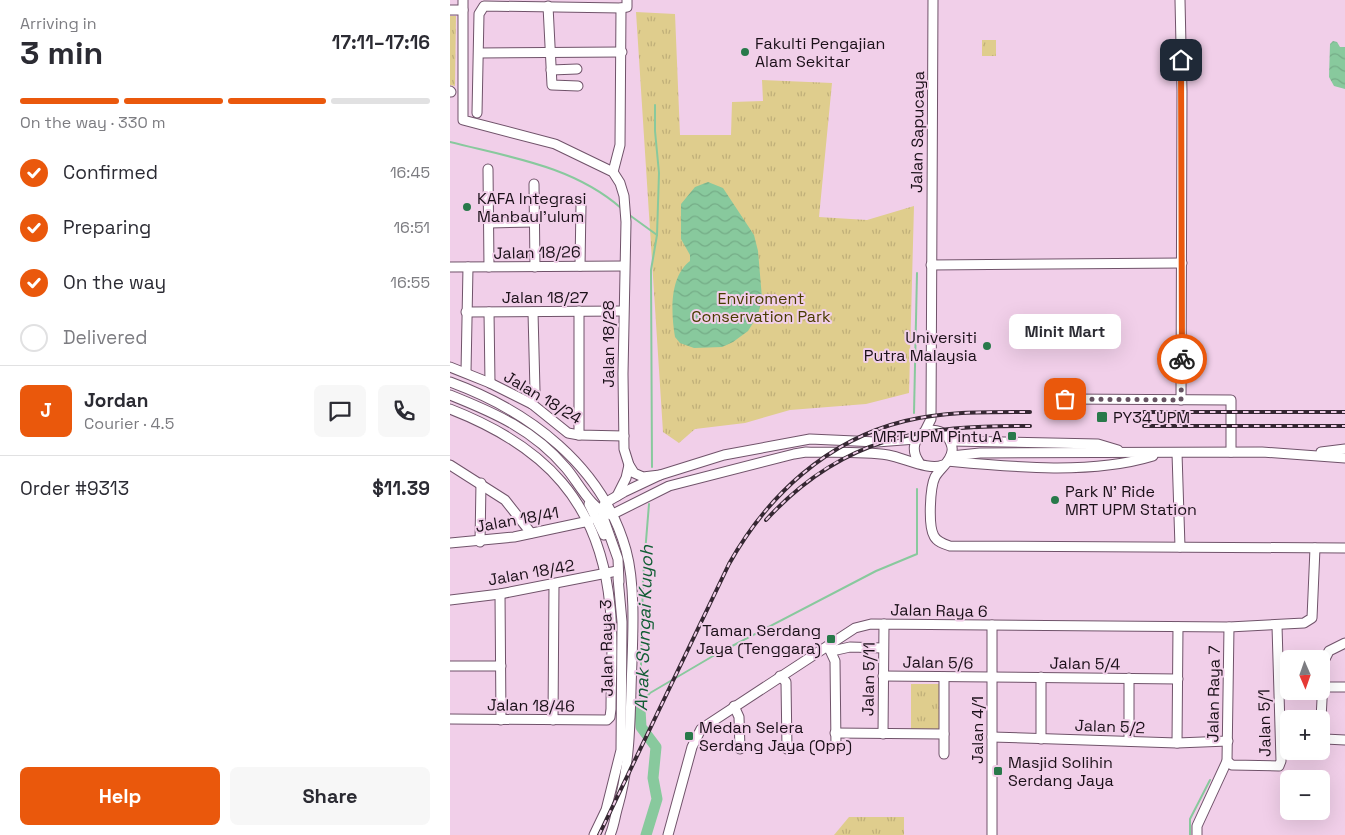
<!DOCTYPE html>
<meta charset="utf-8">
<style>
body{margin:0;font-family:"Space Grotesk",sans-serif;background:#f7f7f7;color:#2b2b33;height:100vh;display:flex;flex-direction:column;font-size:19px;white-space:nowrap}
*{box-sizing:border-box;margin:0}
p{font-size:16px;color:#7c7c81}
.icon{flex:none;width:28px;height:28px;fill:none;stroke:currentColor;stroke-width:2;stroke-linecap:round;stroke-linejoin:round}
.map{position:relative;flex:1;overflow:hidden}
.details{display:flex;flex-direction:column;background:#fff;width:450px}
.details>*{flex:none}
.needle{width:32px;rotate:178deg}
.fabs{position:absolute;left:830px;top:650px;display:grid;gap:10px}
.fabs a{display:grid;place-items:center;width:50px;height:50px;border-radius:8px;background:#fff;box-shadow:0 5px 20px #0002;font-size:25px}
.pin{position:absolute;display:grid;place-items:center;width:42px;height:42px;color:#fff;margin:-21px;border-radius:10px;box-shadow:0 2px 8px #0006}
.courier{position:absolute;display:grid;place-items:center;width:50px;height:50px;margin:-25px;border:4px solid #ea580c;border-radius:50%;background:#fff;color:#222;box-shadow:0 1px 6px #0007}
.bubble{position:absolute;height:35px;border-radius:8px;background:#fff;box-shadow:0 5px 20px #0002;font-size:16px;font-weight:700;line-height:35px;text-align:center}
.overview em{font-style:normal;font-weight:700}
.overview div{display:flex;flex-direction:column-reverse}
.overview{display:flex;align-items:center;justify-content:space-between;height:85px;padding:0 20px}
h1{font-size:32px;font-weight:700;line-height:38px}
.bar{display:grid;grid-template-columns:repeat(4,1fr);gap:8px 5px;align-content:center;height:60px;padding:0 20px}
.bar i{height:6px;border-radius:4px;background:#e1e1e2}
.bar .current{background:#ea580c}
.bar p{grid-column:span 4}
.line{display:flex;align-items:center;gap:12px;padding:0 20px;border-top:1px solid #e1e1e2}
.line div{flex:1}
.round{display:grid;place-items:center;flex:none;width:52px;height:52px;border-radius:8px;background:#f7f7f7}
ol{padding:0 20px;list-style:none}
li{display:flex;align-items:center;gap:15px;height:55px}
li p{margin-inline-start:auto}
li .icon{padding:5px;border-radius:50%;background:#ea580c;color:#fff;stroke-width:4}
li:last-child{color:#7c7c81}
li i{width:28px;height:28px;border:2px solid #e1e1e2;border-radius:50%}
.action{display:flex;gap:10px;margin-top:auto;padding:10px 20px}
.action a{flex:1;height:58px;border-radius:8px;background:#ea580c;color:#fff;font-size:20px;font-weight:700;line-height:58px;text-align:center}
.action a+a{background:#f7f7f7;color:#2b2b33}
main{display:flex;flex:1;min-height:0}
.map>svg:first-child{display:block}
</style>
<main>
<section class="details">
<div class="overview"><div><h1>3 min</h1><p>Arriving in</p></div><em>17:11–17:16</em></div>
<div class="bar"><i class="current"></i><i class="current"></i><i class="current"></i><i></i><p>On the way · 330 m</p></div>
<ol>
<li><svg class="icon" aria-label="check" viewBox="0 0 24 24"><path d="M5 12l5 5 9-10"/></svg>Confirmed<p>16:45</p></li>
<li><svg class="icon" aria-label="check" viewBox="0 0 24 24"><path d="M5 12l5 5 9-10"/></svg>Preparing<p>16:51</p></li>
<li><svg class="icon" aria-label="check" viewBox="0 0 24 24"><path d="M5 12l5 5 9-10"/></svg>On the way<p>16:55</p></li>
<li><i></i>Delivered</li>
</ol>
<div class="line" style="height:90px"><b class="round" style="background:#ea580c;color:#fff">J</b><div><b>Jordan</b><p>Courier · 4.5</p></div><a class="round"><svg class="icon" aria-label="chat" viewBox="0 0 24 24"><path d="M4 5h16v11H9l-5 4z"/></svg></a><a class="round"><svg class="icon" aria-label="phone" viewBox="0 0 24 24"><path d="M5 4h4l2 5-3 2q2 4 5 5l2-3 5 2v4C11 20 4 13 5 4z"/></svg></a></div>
<div class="line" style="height:65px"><div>Order #9313</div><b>$11.39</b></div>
<div class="action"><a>Help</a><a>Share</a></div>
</section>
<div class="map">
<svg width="895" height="835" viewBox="0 0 895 835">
<defs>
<pattern id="park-tufts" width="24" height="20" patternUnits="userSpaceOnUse" patternTransform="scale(1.25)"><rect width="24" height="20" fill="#dfcd8d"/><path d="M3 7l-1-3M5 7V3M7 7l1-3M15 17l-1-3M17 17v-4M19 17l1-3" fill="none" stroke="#bfaf79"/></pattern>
<pattern id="water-waves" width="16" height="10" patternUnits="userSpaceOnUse" patternTransform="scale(1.25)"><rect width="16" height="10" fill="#88c99d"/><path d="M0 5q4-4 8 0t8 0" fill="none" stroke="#75ac87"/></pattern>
</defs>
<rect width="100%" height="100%" fill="#f1cfe9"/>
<g fill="url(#park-tufts)">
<path d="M186 12 225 14 230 135H281L282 102 313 101 312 80 382 83 369 217 417 220 464 206 459 393 416 404 340 410 295 423 245 429 229 443 213 432Z"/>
<path d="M0 16H6L5 86 0 85Z"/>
<rect x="532" y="40" width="14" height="16"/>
<rect x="461" y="684" width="31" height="46"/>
<path d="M399 817H454V835H384Z"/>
</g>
<g fill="url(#water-waves)">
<path d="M883 41 887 42 890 47H895V89L884 86 879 77 880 44Z"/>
<path d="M258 182 273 188 304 235 308 251 312 298 308 315 298 331 283 342 272 347 244 348 230 343 225 337C221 313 219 277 240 261V255L231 239V204L245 187Z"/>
</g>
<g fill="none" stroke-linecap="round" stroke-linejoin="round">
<g stroke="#88c99d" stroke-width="2">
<path d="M0 142C59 157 123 166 171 208"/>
<path d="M178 214 207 235"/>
<path d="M464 413 467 273"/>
<path d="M202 467 201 270 207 235 209 173 205 131V105"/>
<path d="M190 707 193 578 199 504"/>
<path d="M190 709 192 702 200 693 263 656 426 571 467 554V489"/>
<path d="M740 835V819L760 780"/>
</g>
<path stroke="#88c99d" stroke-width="11" d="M190 709 191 727 206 747 203 778 207 799 196 835"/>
<defs>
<g id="minor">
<path d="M13 0V120L105 144 163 172 170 183 174 196 176 222 173 374 174 449 179 465 184 473 193 477 210 475"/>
<path d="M730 0 732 91 731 400"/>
<path d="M98 6 102 85 128 86"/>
<path d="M0 10H13"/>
<path d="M29 53 172 52"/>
<path d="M101 70 127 69"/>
<path d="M0 91 1 92"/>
<path d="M27 113 29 14 34 6 171 8 177 7V0"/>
<path d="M38 169 39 267"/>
<path d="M163 172 170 145 171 8"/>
<path d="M84 184 85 267"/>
<path d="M39 223 85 222"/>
<path d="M481 265 732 263"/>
<path d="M130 266 131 205"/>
<path d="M0 267 174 266"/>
<path d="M16 312 173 311"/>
<path d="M39 312 40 383"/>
<path d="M0 367 40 383 82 404 118 433 129 435 174 436"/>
<path d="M16 372 18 267"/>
<path d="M0 382C79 411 152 465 176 550 187 590 182 649 181 690 180 730 179 767 168 806 165 816 164 826 160 835"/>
<path d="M0 395C45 413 84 430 116 468 129 483 141 510 161 515L219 486 344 454 356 452C382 453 411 451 438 455 455 458 479 471 493 465"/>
<path d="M615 399 781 400V452"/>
<path d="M82 404 85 391 83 312"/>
<path d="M0 409C95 446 150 502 160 606 164 640 161 675 161 709L160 717 157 720 0 719"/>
<path d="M475 431 481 419 483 0"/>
<path d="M129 435V311"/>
<path d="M501 441 648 444 668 450"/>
<path d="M871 452 895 449"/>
<path d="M727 453 730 547"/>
<path d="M501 456 530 453 812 452 895 458"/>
<path d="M498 461C562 467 641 475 703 456"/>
<path d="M469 462C454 441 478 420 497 436 500 441 503 445 502 451 501 462 490 468 485 477 480 487 478 526 484 536 487 542 494 544 500 546L895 548"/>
<path d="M0 465 55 500 81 533"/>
<path d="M167 496 176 478 179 465"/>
<path d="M139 504 154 535"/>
<path d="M30 542 31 483"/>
<path d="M0 543 64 537 139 521"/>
<path d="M169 582 168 559 153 517V507L155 503 174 492 210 475 274 455 360 439 427 442 466 439"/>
<path d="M50 594 51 720"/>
<path d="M0 600 50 594 167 571"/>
<path d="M378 646 385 661 386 746"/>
<path d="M382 651 400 647 433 648"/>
<path d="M0 666H51"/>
<path d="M330 676 336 682 337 749"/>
<path d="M433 676 728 679"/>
<path d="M873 687H895"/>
<path d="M284 706 289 717 290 749"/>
<path d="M871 719 874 661 879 651 895 643"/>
<path d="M103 720 104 584"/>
<path d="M385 733 494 734"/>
<path d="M433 734 434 624"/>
<path d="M871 736 875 739 895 740"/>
<path d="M542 737 727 743 778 741"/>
<path d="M591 739V677"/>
<path d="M679 741V678"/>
<path d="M727 743 728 627"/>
<path d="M494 754V677"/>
<path d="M777 761 782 765 829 766 831 761 827 626"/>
<path d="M144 835 156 810 171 750 172 622 168 578"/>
<path d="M218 835 242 747 251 729 405 628 421 624 779 627 854 623 862 618 865 548"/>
<path d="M542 835V625"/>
<path d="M747 835V826L777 761 779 627"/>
</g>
</defs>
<use href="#minor" stroke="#70536a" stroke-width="11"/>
<use href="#minor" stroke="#fff" stroke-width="9"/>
<defs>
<g id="rail">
<path d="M694 412H895"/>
<path d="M694 426H895"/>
<path d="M316 520C393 436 472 425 580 426"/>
<path d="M149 835 279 564C317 496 377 440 455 421 496 411 538 412 580 412"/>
</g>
</defs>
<use href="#rail" stroke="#352732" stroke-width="4"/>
<use href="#rail" stroke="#f1cfe9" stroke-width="2" stroke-dasharray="5.5" stroke-linecap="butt"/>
</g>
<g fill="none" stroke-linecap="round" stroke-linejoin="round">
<path stroke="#665362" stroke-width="5" stroke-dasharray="0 9" d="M615 399 731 400 732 359"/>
<path stroke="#ea580c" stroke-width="6" d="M731 60 732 359"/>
</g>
<g fill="#28794a" stroke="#f1cfe9" stroke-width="2">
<circle cx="295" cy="52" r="5"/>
<circle cx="17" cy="207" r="5"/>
<circle cx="537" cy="346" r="5"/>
<rect x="646" y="411" width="12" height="12" rx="2.5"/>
<rect x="557" y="431" width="10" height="10" rx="2.5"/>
<circle cx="605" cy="500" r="5"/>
<rect x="376" y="634" width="10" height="10" rx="2.5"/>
<rect x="234" y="731" width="10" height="10" rx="2.5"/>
<rect x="543" y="766" width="10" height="10" rx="2.5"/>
</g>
<g text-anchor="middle" stroke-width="4" stroke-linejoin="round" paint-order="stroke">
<g font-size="16" fill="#1b1019" stroke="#f1cfe9" text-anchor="start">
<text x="305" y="49">Fakulti Pengajian<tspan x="305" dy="18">Alam Sekitar</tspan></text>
<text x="27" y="204">KAFA Integrasi<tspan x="27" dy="18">Manbaul'ulum</tspan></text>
<text x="527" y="343" text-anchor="end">Universiti<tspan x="527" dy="18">Putra Malaysia</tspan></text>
<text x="663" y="423">PY34 UPM</text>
<text x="552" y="442" text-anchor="end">MRT UPM Pintu A</text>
<text x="615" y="497">Park N’ Ride<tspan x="615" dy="18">MRT UPM Station</tspan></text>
<text x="371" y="636" text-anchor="end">Taman Serdang<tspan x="371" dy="18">Jaya (Tenggara)</tspan></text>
<text x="249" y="733">Medan Selera<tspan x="249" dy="18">Serdang Jaya (Opp)</tspan></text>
<text x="558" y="768">Masjid Solihin<tspan x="558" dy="18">Serdang Jaya</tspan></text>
</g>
<g font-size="16" fill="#1b1019" stroke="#f1cfe9">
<text transform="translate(467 132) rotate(-89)" y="6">Jalan Sapucaya</text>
<text transform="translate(87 252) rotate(-1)" y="6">Jalan 18/26</text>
<text x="95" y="303">Jalan 18/27</text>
<text transform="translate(158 344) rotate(-90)" y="6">Jalan 18/28</text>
<text transform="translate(93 397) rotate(31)" y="6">Jalan 18/24</text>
<text transform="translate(67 519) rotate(-10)" y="6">Jalan 18/41</text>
<text transform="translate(81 572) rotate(-10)" y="6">Jalan 18/42</text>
<text transform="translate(489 610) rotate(1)" y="6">Jalan Raya 6</text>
<text transform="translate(156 648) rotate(-91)" y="6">Jalan Raya 3</text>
<text transform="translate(488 662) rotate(1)" y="6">Jalan 5/6</text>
<text transform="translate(635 663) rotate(1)" y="6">Jalan 5/4</text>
<text transform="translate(418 679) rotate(-89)" y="6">Jalan 5/11</text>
<text transform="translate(763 694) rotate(-89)" y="6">Jalan Raya 7</text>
<text transform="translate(81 705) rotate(1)" y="6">Jalan 18/46</text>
<text transform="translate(814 723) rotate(-91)" y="6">Jalan 5/1</text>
<text transform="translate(660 726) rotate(2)" y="6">Jalan 5/2</text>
<text transform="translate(527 730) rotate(-90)" y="6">Jalan 4/1</text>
</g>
<g font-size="16" fill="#493b00" stroke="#f1cfe9">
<text x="311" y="304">Enviroment<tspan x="311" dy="18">Conservation Park</tspan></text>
</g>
<g font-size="18" font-style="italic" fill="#125e35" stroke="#f1cfe9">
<text transform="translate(194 628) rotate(-88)" y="6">Anak Sungai Kuyoh</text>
</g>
</g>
</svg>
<div class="fabs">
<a><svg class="needle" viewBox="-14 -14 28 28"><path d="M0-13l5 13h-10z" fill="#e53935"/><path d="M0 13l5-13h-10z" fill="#7c7c81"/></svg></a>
<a>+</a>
<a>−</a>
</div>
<div class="pin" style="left:615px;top:399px;background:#ea580c"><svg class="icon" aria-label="bag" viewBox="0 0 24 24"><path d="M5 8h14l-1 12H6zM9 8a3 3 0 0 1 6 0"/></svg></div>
<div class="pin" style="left:731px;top:60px;background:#1f2937"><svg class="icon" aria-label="home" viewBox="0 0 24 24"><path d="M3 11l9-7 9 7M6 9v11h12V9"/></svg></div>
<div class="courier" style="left:732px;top:359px"><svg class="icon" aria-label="bike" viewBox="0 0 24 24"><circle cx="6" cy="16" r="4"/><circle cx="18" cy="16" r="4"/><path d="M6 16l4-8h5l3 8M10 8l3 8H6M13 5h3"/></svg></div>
<div class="bubble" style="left:559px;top:314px;width:112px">Minit Mart</div>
</div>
</main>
